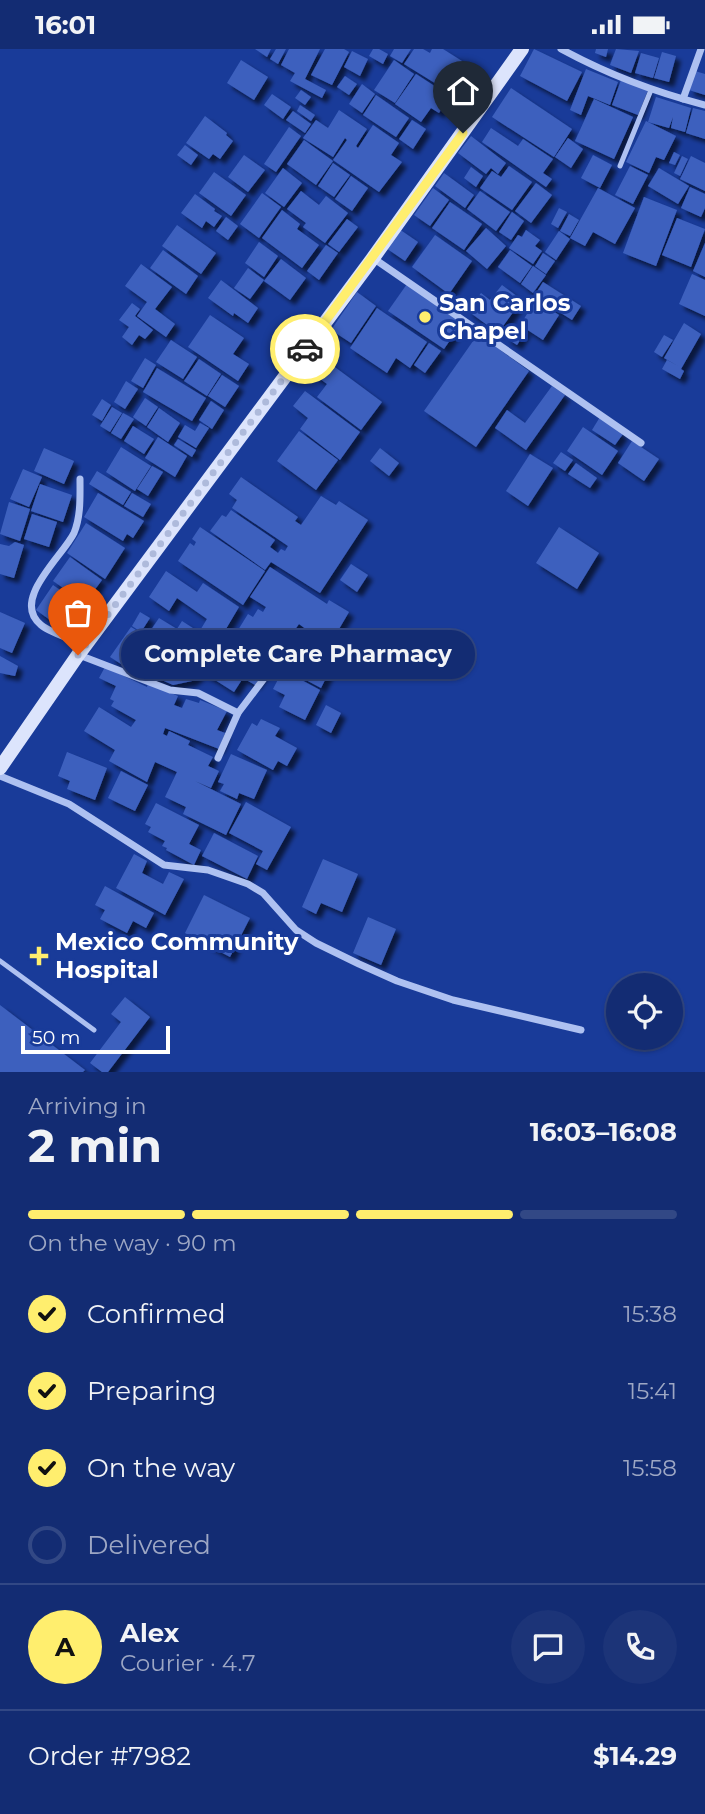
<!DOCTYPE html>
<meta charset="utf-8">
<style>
body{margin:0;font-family:Montserrat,sans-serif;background:#1c3478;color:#f1f3f6;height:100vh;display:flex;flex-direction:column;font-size:26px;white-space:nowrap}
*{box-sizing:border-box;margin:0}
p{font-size:23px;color:#9da7c4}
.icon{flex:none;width:38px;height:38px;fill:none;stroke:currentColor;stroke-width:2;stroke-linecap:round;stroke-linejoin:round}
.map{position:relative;height:1023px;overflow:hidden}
.panel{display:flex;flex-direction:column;background:#132c73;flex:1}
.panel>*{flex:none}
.buttons{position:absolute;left:606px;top:924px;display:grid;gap:14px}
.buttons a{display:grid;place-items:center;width:77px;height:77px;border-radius:50%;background:#132c73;box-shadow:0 2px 5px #0004,0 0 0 2px #324885;font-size:35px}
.scale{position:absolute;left:21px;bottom:18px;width:149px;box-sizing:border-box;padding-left:7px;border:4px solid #fff;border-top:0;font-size:19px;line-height:24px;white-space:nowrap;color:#fff;-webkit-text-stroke:5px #193b99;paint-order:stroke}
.pin{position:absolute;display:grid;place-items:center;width:60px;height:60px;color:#fff;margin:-72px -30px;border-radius:50% 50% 50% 0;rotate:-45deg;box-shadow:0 0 7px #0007}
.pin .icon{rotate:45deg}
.courier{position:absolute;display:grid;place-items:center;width:70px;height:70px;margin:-35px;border:5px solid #ffee6e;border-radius:50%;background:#fff;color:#222;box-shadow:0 2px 9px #0007}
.bubble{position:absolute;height:49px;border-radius:24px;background:#132c73;box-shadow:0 2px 5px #0004,0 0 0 2px #324885;font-size:23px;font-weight:700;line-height:49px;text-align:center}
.headline em{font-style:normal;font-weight:700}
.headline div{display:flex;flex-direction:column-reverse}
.headline{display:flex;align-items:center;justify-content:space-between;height:119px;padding:0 28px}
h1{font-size:46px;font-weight:700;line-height:52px}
.bar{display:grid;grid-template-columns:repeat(4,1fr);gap:10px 7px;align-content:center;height:84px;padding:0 28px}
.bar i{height:9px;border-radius:5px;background:#324885}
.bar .active{background:#ffee6e}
.bar p{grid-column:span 4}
.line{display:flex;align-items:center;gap:18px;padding:0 28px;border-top:2px solid #324885}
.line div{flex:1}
.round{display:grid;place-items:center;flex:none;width:74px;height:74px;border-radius:37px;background:#1c3478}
ol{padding:0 28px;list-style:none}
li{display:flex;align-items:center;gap:21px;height:77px}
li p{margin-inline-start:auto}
li .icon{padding:7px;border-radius:50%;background:#ffee6e;color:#111;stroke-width:4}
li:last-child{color:#9da7c4}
li i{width:38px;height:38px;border:4px solid #324885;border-radius:50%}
.status{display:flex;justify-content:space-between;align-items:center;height:49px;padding:0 35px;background:#132c73;direction:ltr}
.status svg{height:19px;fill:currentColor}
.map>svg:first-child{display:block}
</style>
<div class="status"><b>16:01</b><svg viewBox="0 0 49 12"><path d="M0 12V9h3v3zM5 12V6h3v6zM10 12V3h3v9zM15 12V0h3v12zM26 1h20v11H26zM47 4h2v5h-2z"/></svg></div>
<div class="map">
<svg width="705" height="1023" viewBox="0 0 705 1023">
<defs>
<filter id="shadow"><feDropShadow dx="5" dy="5" stdDeviation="2" flood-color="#0009"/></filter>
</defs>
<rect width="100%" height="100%" fill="#193b99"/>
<g fill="#3e61be" filter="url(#shadow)">
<path d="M255 0H271L267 8Z"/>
<path d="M276 0H286L278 15 270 10Z"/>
<path d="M289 0H320L305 30 326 41 322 49 290 32 295 24 281 16Z"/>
<path d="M325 0H344L349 3 332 36 311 26Z"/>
<path d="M373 0H379L388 5 383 15 369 7Z"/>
<path d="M394 0H411L402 14 390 7Z"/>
<path d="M414 0H423L430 4 432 0H443L473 19 468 27 450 16 438 36 404 15Z"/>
<path d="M534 0 582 23 567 52 520 27Z"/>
<path d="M596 0H608L606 8 595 4Z"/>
<path d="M616 0 639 2 631 24 610 16Z"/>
<path d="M352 2 368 10 360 27 344 18Z"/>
<path d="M662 3 676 7 669 33 654 29Z"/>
<path d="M641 4 659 9 653 29 635 24Z"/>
<path d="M241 11 268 28 254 51 227 34Z"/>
<path d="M394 11 414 25 395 54 374 41Z"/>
<path d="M586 20 618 33 610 56 588 47 581 66 570 61Z"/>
<path d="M695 22 705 25V46L689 41Z"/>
<path d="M416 25 450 47 439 64 431 59 421 73 395 55Z"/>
<path d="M449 25 456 31 447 43 439 38Z"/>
<path d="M345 27 357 35 349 46 337 38Z"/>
<path d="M621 31 648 41 638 66 612 56Z"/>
<path d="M362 35 375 45 362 64 349 55Z"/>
<path d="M511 39 572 80 554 108 492 68Z"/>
<path d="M301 41 311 48 305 56 295 49Z"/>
<path d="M272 45 291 58 283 70 264 56Z"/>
<path d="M376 46 409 69 396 88 363 66Z"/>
<path d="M656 48 691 59 685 83 671 79 673 68 669 79 648 73Z"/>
<path d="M594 50 633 68 614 110 575 92Z"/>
<path d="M300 56 315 66 311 72 297 62Z"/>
<path d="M693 59 705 62V90L686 84Z"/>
<path d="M339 61 367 80 356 97 358 99 373 76 399 94 391 106 402 113 379 143 333 111 347 91 345 89 333 108 303 89 316 71 328 79Z"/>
<path d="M293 62 311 75 305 84 286 71Z"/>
<path d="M205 67 227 84 226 86 233 92 220 110 213 105 209 110 186 94Z"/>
<path d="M412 71 426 80 413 100 399 90Z"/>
<path d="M646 72 676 87 664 111 656 108 649 124 626 113Z"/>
<path d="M289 78 301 87 276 123 264 115Z"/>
<path d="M491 79 518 97 523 90 553 110 543 124 552 130 546 138 482 93Z"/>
<path d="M471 87 506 114 498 125 491 119 486 125 458 104Z"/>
<path d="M568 89 583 100 571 119 555 108Z"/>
<path d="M304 91 333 112 316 136 287 115Z"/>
<path d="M185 96 198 106 191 116 177 106Z"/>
<path d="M674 103 680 106 675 116 669 114Z"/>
<path d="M244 106 265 121 248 143 228 128Z"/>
<path d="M593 106 612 116 600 139 581 129Z"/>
<path d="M682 107 688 110 680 127 674 124Z"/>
<path d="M691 107 705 114V142L680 130Z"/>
<path d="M333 114 350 126 334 148 318 137Z"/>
<path d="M509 117 532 133 512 161 480 139 492 122 501 128Z"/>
<path d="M630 117 648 126 633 155 615 146Z"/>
<path d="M471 118 483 127 476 138 464 129Z"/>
<path d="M283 119 302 134 284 158 265 144Z"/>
<path d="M659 119 689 137 678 155 648 137Z"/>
<path d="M214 123 246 146 231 167 199 144Z"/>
<path d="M444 124 474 146 465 159 435 137Z"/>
<path d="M351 127 368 139 352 162 335 150Z"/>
<path d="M536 134 552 146 531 174 515 162Z"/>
<path d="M690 138 705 145V159L701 168 681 159Z"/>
<path d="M433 139 449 151 430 177 414 166Z"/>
<path d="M598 139 635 159 615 195 593 183 585 197 570 189Z"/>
<path d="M301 142 319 156 326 147 348 164 325 194 303 178 306 174 287 160Z"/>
<path d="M480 142 510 163 496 182 467 160Z"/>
<path d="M262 144 281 158 259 189 240 175Z"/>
<path d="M195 145 215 160 214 162 222 167 214 178 206 172 202 179 181 164Z"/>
<path d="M644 148 677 161 656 217 623 204Z"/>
<path d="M450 153 482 175 464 201 432 179Z"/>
<path d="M559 159 567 163 558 179 551 175Z"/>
<path d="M282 161 300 175 297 180 319 196 302 219 262 189Z"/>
<path d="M512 163 524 172 511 191 499 183Z"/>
<path d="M569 165 579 171 570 187 560 182Z"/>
<path d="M226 168 238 177 228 191 216 182Z"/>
<path d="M677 169 705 180 691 218 662 206Z"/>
<path d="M347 170 358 178 339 203 328 195Z"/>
<path d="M177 176 216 204 201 225 162 197Z"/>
<path d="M486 179 506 197 487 220 466 202Z"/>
<path d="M399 180 418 193 405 212 386 199Z"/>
<path d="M526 181 540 191 535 197 542 202 533 215 509 199 518 186 522 188Z"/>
<path d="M559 182 570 190 556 211 545 203Z"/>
<path d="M435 186 472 212 449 245 412 218Z"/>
<path d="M259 193 278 207 264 228 245 214Z"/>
<path d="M705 194V228L693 222Z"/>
<path d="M326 196 338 204 319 231 307 222Z"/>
<path d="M163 201 198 227 186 245 150 219Z"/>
<path d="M510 201 532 217 520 234 498 218Z"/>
<path d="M543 204 555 212 546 225 535 217Z"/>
<path d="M281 210 306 229 290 251 264 232Z"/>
<path d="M141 215 172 238 155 260 175 275 166 288 137 267 147 253 125 237Z"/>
<path d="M533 217 546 226 533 244 521 235Z"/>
<path d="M248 219 264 231 250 250 234 239Z"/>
<path d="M692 225 705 231V267L679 255Z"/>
<path d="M221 231 258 259 248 274 234 264 233 267 208 249Z"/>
<path d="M543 233 581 257 572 271 534 247Z"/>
<path d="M407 235 462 274 444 300 388 262Z"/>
<path d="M502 236 522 251 498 284 468 262 481 244 490 251Z"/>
<path d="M357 243 376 257 351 294 331 281Z"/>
<path d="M536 251 559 266 543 291 520 276Z"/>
<path d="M132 254 140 260 135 267 153 281 145 290 139 286 132 296 122 288 129 278 119 271Z"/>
<path d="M377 259 427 293 410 319 396 309 387 324 350 299Z"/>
<path d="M210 266 244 289 233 305 249 315 238 332 188 298Z"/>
<path d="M684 274 701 285 681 320 684 322 680 330 662 320 667 311 678 317 664 309Z"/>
<path d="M515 275 526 282 517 296 506 289Z"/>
<path d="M478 285 529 322 476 398 424 362Z"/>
<path d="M664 286 673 291 662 308 654 303Z"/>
<path d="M171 291 197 308 183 330 156 313Z"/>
<path d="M429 294 441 302 425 324 414 316Z"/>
<path d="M145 309 156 316 143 339 131 332Z"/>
<path d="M199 310 221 325 207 347 184 332Z"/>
<path d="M324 310 382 353 361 381 317 348 327 335 313 325Z"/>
<path d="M157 319 206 349 192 372 143 343Z"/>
<path d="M222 326 239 337 225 358 208 347Z"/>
<path d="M126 332 138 340 125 360 114 353Z"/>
<path d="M552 337 565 346 526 401 495 379 507 361 525 374Z"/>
<path d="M305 342 360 383 340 411 300 380 308 369 293 357Z"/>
<path d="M145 349 158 358 146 377 133 368Z"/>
<path d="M102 350 111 356 102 372 92 366Z"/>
<path d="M211 352 224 361 212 380 199 371Z"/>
<path d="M112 358 122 364 110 383 100 377Z"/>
<path d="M159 359 180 374 168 393 147 378Z"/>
<path d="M123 364 134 370 121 390 111 384Z"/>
<path d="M600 368 623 385 615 396 592 381Z"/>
<path d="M200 374 209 379 196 399 178 388 185 376 195 382Z"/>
<path d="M133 377 154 390 144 405 124 392Z"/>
<path d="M583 378 618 402 602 426 567 402Z"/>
<path d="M299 382 338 411 316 441 277 412Z"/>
<path d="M158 388 187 407 175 428 145 409Z"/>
<path d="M178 390 196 401 192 408 174 396Z"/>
<path d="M632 392 659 410 644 432 618 414Z"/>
<path d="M121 398 151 417 135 442 106 423Z"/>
<path d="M44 399 74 412 64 435 34 422Z"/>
<path d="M380 399 399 414 389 427 370 412Z"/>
<path d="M561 403 573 411 565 422 553 414Z"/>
<path d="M530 405 553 419 528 457 506 442Z"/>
<path d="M576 414 597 429 590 439 568 425Z"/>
<path d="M152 417 163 423 148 447 137 440Z"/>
<path d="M23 420 42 428 29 458 10 450Z"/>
<path d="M97 422 131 443 123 456 89 435Z"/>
<path d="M241 428 298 468 295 472 301 476 321 447 336 456 339 452 368 471 320 544 271 513 265 521 210 482 222 466 226 468 231 461 275 491 270 498 278 504 281 500 285 502 288 497 232 459 237 451 229 445Z"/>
<path d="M40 435 72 446 63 473 31 462Z"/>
<path d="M98 444 144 472 133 489 127 485 123 492 84 468Z"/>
<path d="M132 444 151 455 143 468 124 457Z"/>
<path d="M9 453 30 460 20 492 0 485Z"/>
<path d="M32 465 57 473 49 498 24 490Z"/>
<path d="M86 474 125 499 105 530 67 504Z"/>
<path d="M200 478 265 522 243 556 178 512 190 494 194 497 196 493 192 490Z"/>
<path d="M559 478 599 504 577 540 536 514Z"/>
<path d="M15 493 24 496 14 529 0 525V495L9 497Z"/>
<path d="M70 508 102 531 85 554 53 532Z"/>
<path d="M351 515 368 526 357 543 340 531Z"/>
<path d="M270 518 327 555 329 551 349 563 329 597 299 575 255 636 243 629 234 643 204 624 218 601 221 603 225 598 234 603 237 598 230 594 248 565 253 568 258 560 263 563 266 558 250 548Z"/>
<path d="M166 522 197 543 203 534 239 558 198 627 192 632 173 636 155 628 154 630 133 620 132 622 110 608 131 578 141 584 132 597 135 598 139 590 143 593 159 569 177 580 182 572 199 583 207 570 177 549 169 562 149 548Z"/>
<path d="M53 536 81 556 64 581 36 561Z"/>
<path d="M0 563 25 574 12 604 0 599Z"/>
<path d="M140 563 150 569 141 583 132 577Z"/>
<path d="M299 591 316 602 318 599 327 605 326 608 334 613 321 639 289 622 294 613 287 610Z"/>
<path d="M0 607 18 617 15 627 0 624Z"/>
<path d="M105 618 147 638 148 634 178 647 174 656 182 659 186 650 199 654 200 651 227 662 217 681 225 684 219 700 165 679 163 685 167 687 169 682 190 692 188 696 213 708 208 717 219 722 211 739 195 732 241 755 226 786 183 765 186 758 165 748 177 723 155 713 147 733 109 712 115 701 84 682 99 658 131 678 136 671 111 657 114 652 110 650 116 637 99 629Z"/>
<path d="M283 621 320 641 305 671 279 658 285 646 273 640Z"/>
<path d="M326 656 341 664 331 684 316 676Z"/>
<path d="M261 670 280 679 275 687 297 699 287 717 278 712 273 721 237 701 252 674 257 677Z"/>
<path d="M67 703 107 719 95 751 67 740 70 732 58 727Z"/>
<path d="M231 705 267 721 254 750 239 744 237 750 220 742 224 735 218 733Z"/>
<path d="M121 722 148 736 135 762 108 749Z"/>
<path d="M246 753 291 778 267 821 256 815 263 802 229 784Z"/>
<path d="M156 754 199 776 189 795 201 801 194 816 166 801 167 799 162 797 165 792 148 783 151 778 145 775Z"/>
<path d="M214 784 258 807 247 830 202 807Z"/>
<path d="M134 805 147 812 142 824 163 835 169 823 184 830 165 866 116 839Z"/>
<path d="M323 810 358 825 342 863 321 854 316 865 302 858Z"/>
<path d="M105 837 154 864 146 879 133 872 127 884 100 870 105 861 95 856Z"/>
<path d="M204 846 250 869 230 908 185 884Z"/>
<path d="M368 868 396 880 381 916 353 904Z"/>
<path d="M125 948 150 968 108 1023H102L90 1014 121 973 111 965Z"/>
<path d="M0 956 85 1021 83 1023H0Z"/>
</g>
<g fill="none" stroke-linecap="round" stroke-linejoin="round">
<g stroke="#aec1f1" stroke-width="5">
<path d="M620 117 651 41"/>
<path d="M0 912 94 981"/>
</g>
<g stroke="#aec1f1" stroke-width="7">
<path d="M561 0C607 25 654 43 705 56"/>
<path d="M683 50 701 0"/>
<path d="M373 209 641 394"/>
<path d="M80 430C80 448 81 467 74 484 63 507 10 551 41 576 52 585 72 590 86 596"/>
<path d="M79 606 170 641 198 644 238 664"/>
<path d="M218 709 238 664 291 594"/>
<path d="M0 727 69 755 164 816 208 821 248 835 263 844 296 881 316 894 359 915 397 932 453 951 581 981"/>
</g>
<path stroke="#dce4fc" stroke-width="14" d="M0 719 78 606 373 209 522 0"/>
</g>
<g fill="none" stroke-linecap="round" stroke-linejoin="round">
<path stroke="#aebadb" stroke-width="7" stroke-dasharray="0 12.6" d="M78 606 305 300"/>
<path stroke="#ffee6e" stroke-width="9" d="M305 300 463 84"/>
</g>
<g fill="#ffee6e" stroke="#193b99" stroke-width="2.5">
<circle cx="425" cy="268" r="7"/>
<path d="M35.5 896.5h7v7h7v7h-7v7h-7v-7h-7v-7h7z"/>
</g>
<g text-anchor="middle" stroke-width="6" stroke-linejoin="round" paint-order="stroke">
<g font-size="24" font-weight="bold" fill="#fff" stroke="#193b99" text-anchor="start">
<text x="439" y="262">San Carlos<tspan x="439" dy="28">Chapel</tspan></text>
<text x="55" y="901">Mexico Community<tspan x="55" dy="28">Hospital</tspan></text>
</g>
</g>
</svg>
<div class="buttons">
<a><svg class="icon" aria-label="locate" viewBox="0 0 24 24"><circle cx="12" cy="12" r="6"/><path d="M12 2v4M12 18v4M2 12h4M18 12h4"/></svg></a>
</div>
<div class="scale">50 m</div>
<div class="pin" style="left:78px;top:606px;background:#ea580c"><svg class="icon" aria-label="bag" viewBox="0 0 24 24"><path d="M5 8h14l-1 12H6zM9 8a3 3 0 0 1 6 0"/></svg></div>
<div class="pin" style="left:463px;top:84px;background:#1f2937"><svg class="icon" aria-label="home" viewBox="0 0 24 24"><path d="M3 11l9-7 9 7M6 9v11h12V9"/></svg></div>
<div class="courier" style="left:305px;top:300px"><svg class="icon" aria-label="car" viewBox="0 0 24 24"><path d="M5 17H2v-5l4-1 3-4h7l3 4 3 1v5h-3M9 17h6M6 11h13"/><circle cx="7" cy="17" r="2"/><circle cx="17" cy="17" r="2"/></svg></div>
<div class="bubble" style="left:121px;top:581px;width:354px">Complete Care Pharmacy</div>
</div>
<section class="panel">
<div class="headline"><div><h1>2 min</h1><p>Arriving in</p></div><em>16:03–16:08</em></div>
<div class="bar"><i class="active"></i><i class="active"></i><i class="active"></i><i></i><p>On the way · 90 m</p></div>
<ol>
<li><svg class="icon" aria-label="check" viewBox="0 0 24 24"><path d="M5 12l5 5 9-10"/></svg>Confirmed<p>15:38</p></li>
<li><svg class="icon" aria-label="check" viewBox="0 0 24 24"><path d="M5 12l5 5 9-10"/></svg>Preparing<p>15:41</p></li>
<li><svg class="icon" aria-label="check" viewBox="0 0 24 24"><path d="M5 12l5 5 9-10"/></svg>On the way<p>15:58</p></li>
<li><i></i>Delivered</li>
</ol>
<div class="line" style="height:126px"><b class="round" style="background:#ffee6e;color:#111">A</b><div><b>Alex</b><p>Courier · 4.7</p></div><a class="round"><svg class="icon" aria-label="chat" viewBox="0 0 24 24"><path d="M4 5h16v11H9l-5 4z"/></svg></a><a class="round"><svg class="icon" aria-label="phone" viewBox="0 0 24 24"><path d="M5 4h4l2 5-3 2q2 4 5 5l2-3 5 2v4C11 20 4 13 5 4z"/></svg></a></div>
<div class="line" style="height:91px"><div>Order #7982</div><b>$14.29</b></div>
</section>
